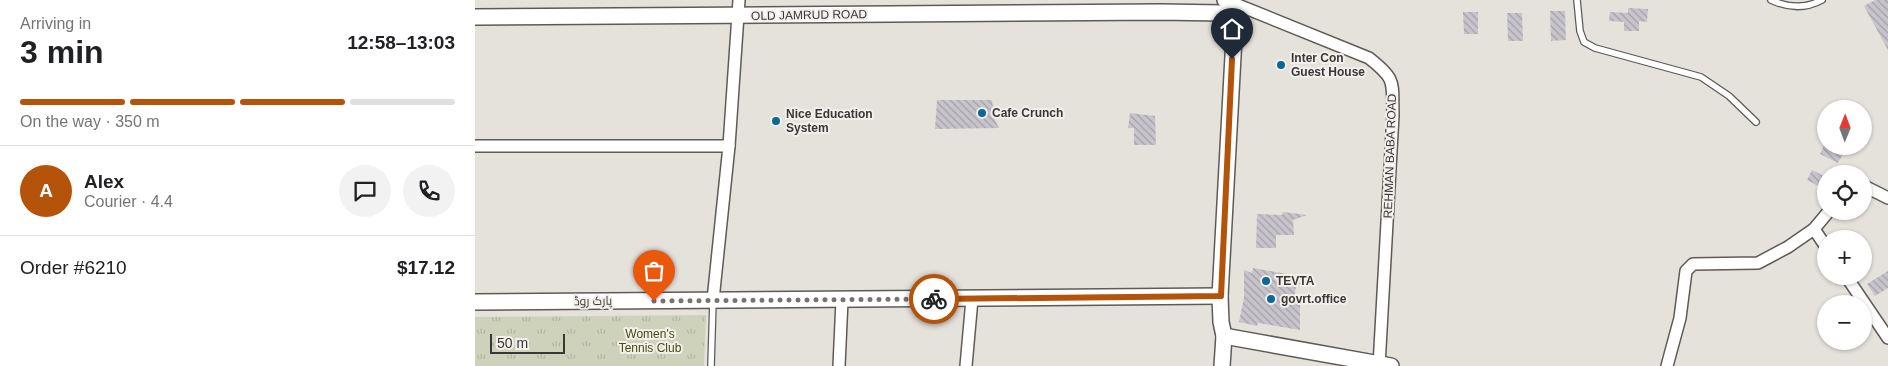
<!DOCTYPE html>
<meta charset="utf-8">
<style>
body{margin:0;font-family:Arial,Cairo,sans-serif;background:#f2f2f2;color:#202124;height:100vh;display:flex;flex-direction:column;font-size:19px;white-space:nowrap}
*{box-sizing:border-box;margin:0}
p{font-size:16px;color:#757577}
.icon{flex:none;width:28px;height:28px;fill:none;stroke:currentColor;stroke-width:2;stroke-linecap:round;stroke-linejoin:round}
.map{position:relative;flex:1;overflow:hidden}
.panel{display:flex;flex-direction:column;background:#fff;width:475px}
.panel>*{flex:none}
.needle{width:32px;rotate:1deg}
.controls{position:absolute;left:1342px;top:100px;display:grid;gap:10px}
.controls a{display:grid;place-items:center;width:55px;height:55px;border-radius:50%;background:#fff;box-shadow:0 1px 4px #0004;font-size:25px}
.scale{position:absolute;left:15px;bottom:12px;width:75px;box-sizing:border-box;padding-left:5px;border:2px solid #3a3836;border-top:0;font-size:14px;line-height:18px;white-space:nowrap;color:#3a3836;-webkit-text-stroke:4px #f3efea;paint-order:stroke}
.pin{position:absolute;display:grid;place-items:center;width:42px;height:42px;color:#fff;margin:-51px -21px;border-radius:50% 50% 50% 0;rotate:-45deg;box-shadow:0 0 5px #0007}
.pin .icon{rotate:45deg}
.courier{position:absolute;display:grid;place-items:center;width:50px;height:50px;margin:-25px;border:4px solid #b45309;border-radius:50%;background:#fff;color:#222;box-shadow:0 1px 6px #0007}
.headline em{font-style:normal;font-weight:800}
.headline div{display:flex;flex-direction:column-reverse}
.headline{display:flex;align-items:center;justify-content:space-between;height:85px;padding:0 20px}
h1{font-size:32px;font-weight:800;line-height:38px}
.bar{display:grid;grid-template-columns:repeat(4,1fr);gap:8px 5px;align-content:center;height:60px;padding:0 20px}
.bar i{height:6px;border-radius:4px;background:#e0e0e0}
.bar .selected{background:#b45309}
.bar p{grid-column:span 4}
.line{display:flex;align-items:center;gap:12px;padding:0 20px;border-top:1px solid #e0e0e0}
.line div{flex:1}
.round{display:grid;place-items:center;flex:none;width:52px;height:52px;border-radius:26px;background:#f2f2f2}
main{display:flex;flex:1;min-height:0}
.map>svg:first-child{display:block}
</style>
<main>
<section class="panel">
<div class="headline"><div><h1>3 min</h1><p>Arriving in</p></div><em>12:58–13:03</em></div>
<div class="bar"><i class="selected"></i><i class="selected"></i><i class="selected"></i><i></i><p>On the way · 350 m</p></div>
<div class="line" style="height:90px"><b class="round" style="background:#b45309;color:#fff">A</b><div><b>Alex</b><p>Courier · 4.4</p></div><a class="round"><svg class="icon" aria-label="chat" viewBox="0 0 24 24"><path d="M4 5h16v11H9l-5 4z"/></svg></a><a class="round"><svg class="icon" aria-label="phone" viewBox="0 0 24 24"><path d="M5 4h4l2 5-3 2q2 4 5 5l2-3 5 2v4C11 20 4 13 5 4z"/></svg></a></div>
<div class="line" style="height:65px"><div>Order #6210</div><b>$17.12</b></div>
</section>
<div class="map">
<svg width="1413" height="366" viewBox="0 0 1413 366">
<defs>
<pattern id="park-tufts" width="24" height="20" patternUnits="userSpaceOnUse" patternTransform="scale(1.25)"><rect width="24" height="20" fill="#ced2ba"/><path d="M3 7l-1-3M5 7V3M7 7l1-3M15 17l-1-3M17 17v-4M19 17l1-3" fill="none" stroke="#b2b5a0"/></pattern>
<pattern id="building-back-hatch" width="6" height="6" patternUnits="userSpaceOnUse" patternTransform="scale(1.25)"><rect width="6" height="6" fill="#c7c5cb"/><path d="M-1 5l2 2M0 0l6 6M5-1l2 2" fill="none" stroke="#a3a1a6"/></pattern>
</defs>
<rect width="100%" height="100%" fill="#e5e2dc"/>
<path fill="url(#park-tufts)" d="M231 315 229 366H0V317Z"/>
<g fill="url(#building-back-hatch)">
<path d="M1400 0H1413V50L1389 6Z"/>
<path d="M1153 8 1173 9 1172 22 1164 21V31H1149V22L1134 21 1135 12 1153 13Z"/>
<path d="M1075 11H1090L1091 40 1076 41Z"/>
<path d="M988 12H1003V34H989Z"/>
<path d="M1032 13H1047L1048 41H1033Z"/>
<path d="M462 100H517L520 120 524 128 460 129Z"/>
<path d="M655 113 680 116 681 145H659V128H653Z"/>
<path d="M1349 145 1368 154 1363 163 1345 154Z"/>
<path d="M1337 170 1351 177V190L1332 180Z"/>
<path d="M808 212 832 215 818 220 819 235H801V248H781L782 214 807 215Z"/>
<path d="M778 268 829 277V285L821 284 820 295 825 301V330L783 323 782 326 764 322 769 298V270L777 273Z"/>
<path d="M1413 271V288L1400 296 1392 284Z"/>
</g>
<g fill="none" stroke-linecap="round" stroke-linejoin="round">
<defs>
<g id="service">
<path d="M1102 0 1105 31 1109 42 1120 48 1226 77 1254 96 1281 122"/>
<path d="M1296 0C1313 8 1330 9 1347 0"/>
<path d="M236 366 238 301"/>
</g>
<g id="minor">
<path d="M758 3 894 58C922 80 917 82 918 115L904 366"/>
<path d="M0 146H254"/>
<path d="M1389 186 1413 198"/>
<path d="M1339 229 1351 247"/>
<path d="M1371 276 1413 338"/>
<path d="M238 300 254 146 264 0"/>
<path d="M364 366 367 300"/>
<path d="M491 366 497 299"/>
<path d="M1192 366 1205 318 1211 271 1218 264 1283 263 1313 247 1339 229 1354 211"/>
</g>
<g id="tertiary">
<path d="M0 17 685 12 748 13 760 19"/>
<path d="M0 302 745 296"/>
<path d="M749 336 916 366"/>
<path d="M747 366 749 336 746 322 745 296 760 19 758 3 750 0"/>
</g>
</defs>
<use href="#service" stroke="#5e5b56" stroke-width="8"/>
<use href="#minor" stroke="#5e5b56" stroke-width="14"/>
<use href="#tertiary" stroke="#5e5b56" stroke-width="18"/>
<use href="#service" stroke="#fff" stroke-width="5.5"/>
<use href="#minor" stroke="#fff" stroke-width="11"/>
<use href="#tertiary" stroke="#fff" stroke-width="15"/>
</g>
<g fill="none" stroke-linecap="round" stroke-linejoin="round">
<path stroke="#767470" stroke-width="5" stroke-dasharray="0 9" d="M179 301 459 299"/>
<path stroke="#b45309" stroke-width="6" d="M459 299 746 296 757 59"/>
</g>
<g fill="#0b6897" stroke="#f3efea" stroke-width="2">
<circle cx="806" cy="65" r="5"/>
<circle cx="507" cy="113" r="5"/>
<circle cx="301" cy="121" r="5"/>
<circle cx="791" cy="281" r="5"/>
<circle cx="796" cy="299" r="5"/>
</g>
<g text-anchor="middle" stroke-width="4" stroke-linejoin="round" paint-order="stroke">
<g font-size="12" fill="#3a3836" stroke="#f3efea">
<text transform="translate(334 15) rotate(-1)" y="4">OLD JAMRUD ROAD</text>
<text transform="translate(915 156) rotate(-88)" y="4">REHMAN BABA ROAD</text>
<text transform="translate(118 301) rotate(-1)" y="4">پارک روڈ</text>
</g>
<g font-size="12" font-weight="bold" fill="#3a3836" stroke="#f3efea" text-anchor="start">
<text x="816" y="62">Inter Con<tspan x="816" dy="14">Guest House</tspan></text>
<text x="517" y="117">Cafe Crunch</text>
<text x="311" y="118">Nice Education<tspan x="311" dy="14">System</tspan></text>
<text x="801" y="285">TEVTA</text>
<text x="806" y="303">govrt.office</text>
</g>
<g font-size="12" fill="#464b10" stroke="#f3efea">
<text x="175" y="338">Women's<tspan x="175" dy="14">Tennis Club</tspan></text>
</g>
</g>
</svg>
<div class="controls">
<a><svg class="needle" viewBox="-14 -14 28 28"><path d="M0-13l5 13h-10z" fill="#e53935"/><path d="M0 13l5-13h-10z" fill="#757577"/></svg></a>
<a><svg class="icon" aria-label="locate" viewBox="0 0 24 24"><circle cx="12" cy="12" r="6"/><path d="M12 2v4M12 18v4M2 12h4M18 12h4"/></svg></a>
<a>+</a>
<a>−</a>
</div>
<div class="scale">50 m</div>
<div class="pin" style="left:179px;top:301px;background:#ea580c"><svg class="icon" aria-label="bag" viewBox="0 0 24 24"><path d="M5 8h14l-1 12H6zM9 8a3 3 0 0 1 6 0"/></svg></div>
<div class="pin" style="left:757px;top:59px;background:#1f2937"><svg class="icon" aria-label="home" viewBox="0 0 24 24"><path d="M3 11l9-7 9 7M6 9v11h12V9"/></svg></div>
<div class="courier" style="left:459px;top:299px"><svg class="icon" aria-label="bike" viewBox="0 0 24 24"><circle cx="6" cy="16" r="4"/><circle cx="18" cy="16" r="4"/><path d="M6 16l4-8h5l3 8M10 8l3 8H6M13 5h3"/></svg></div>
</div>
</main>
